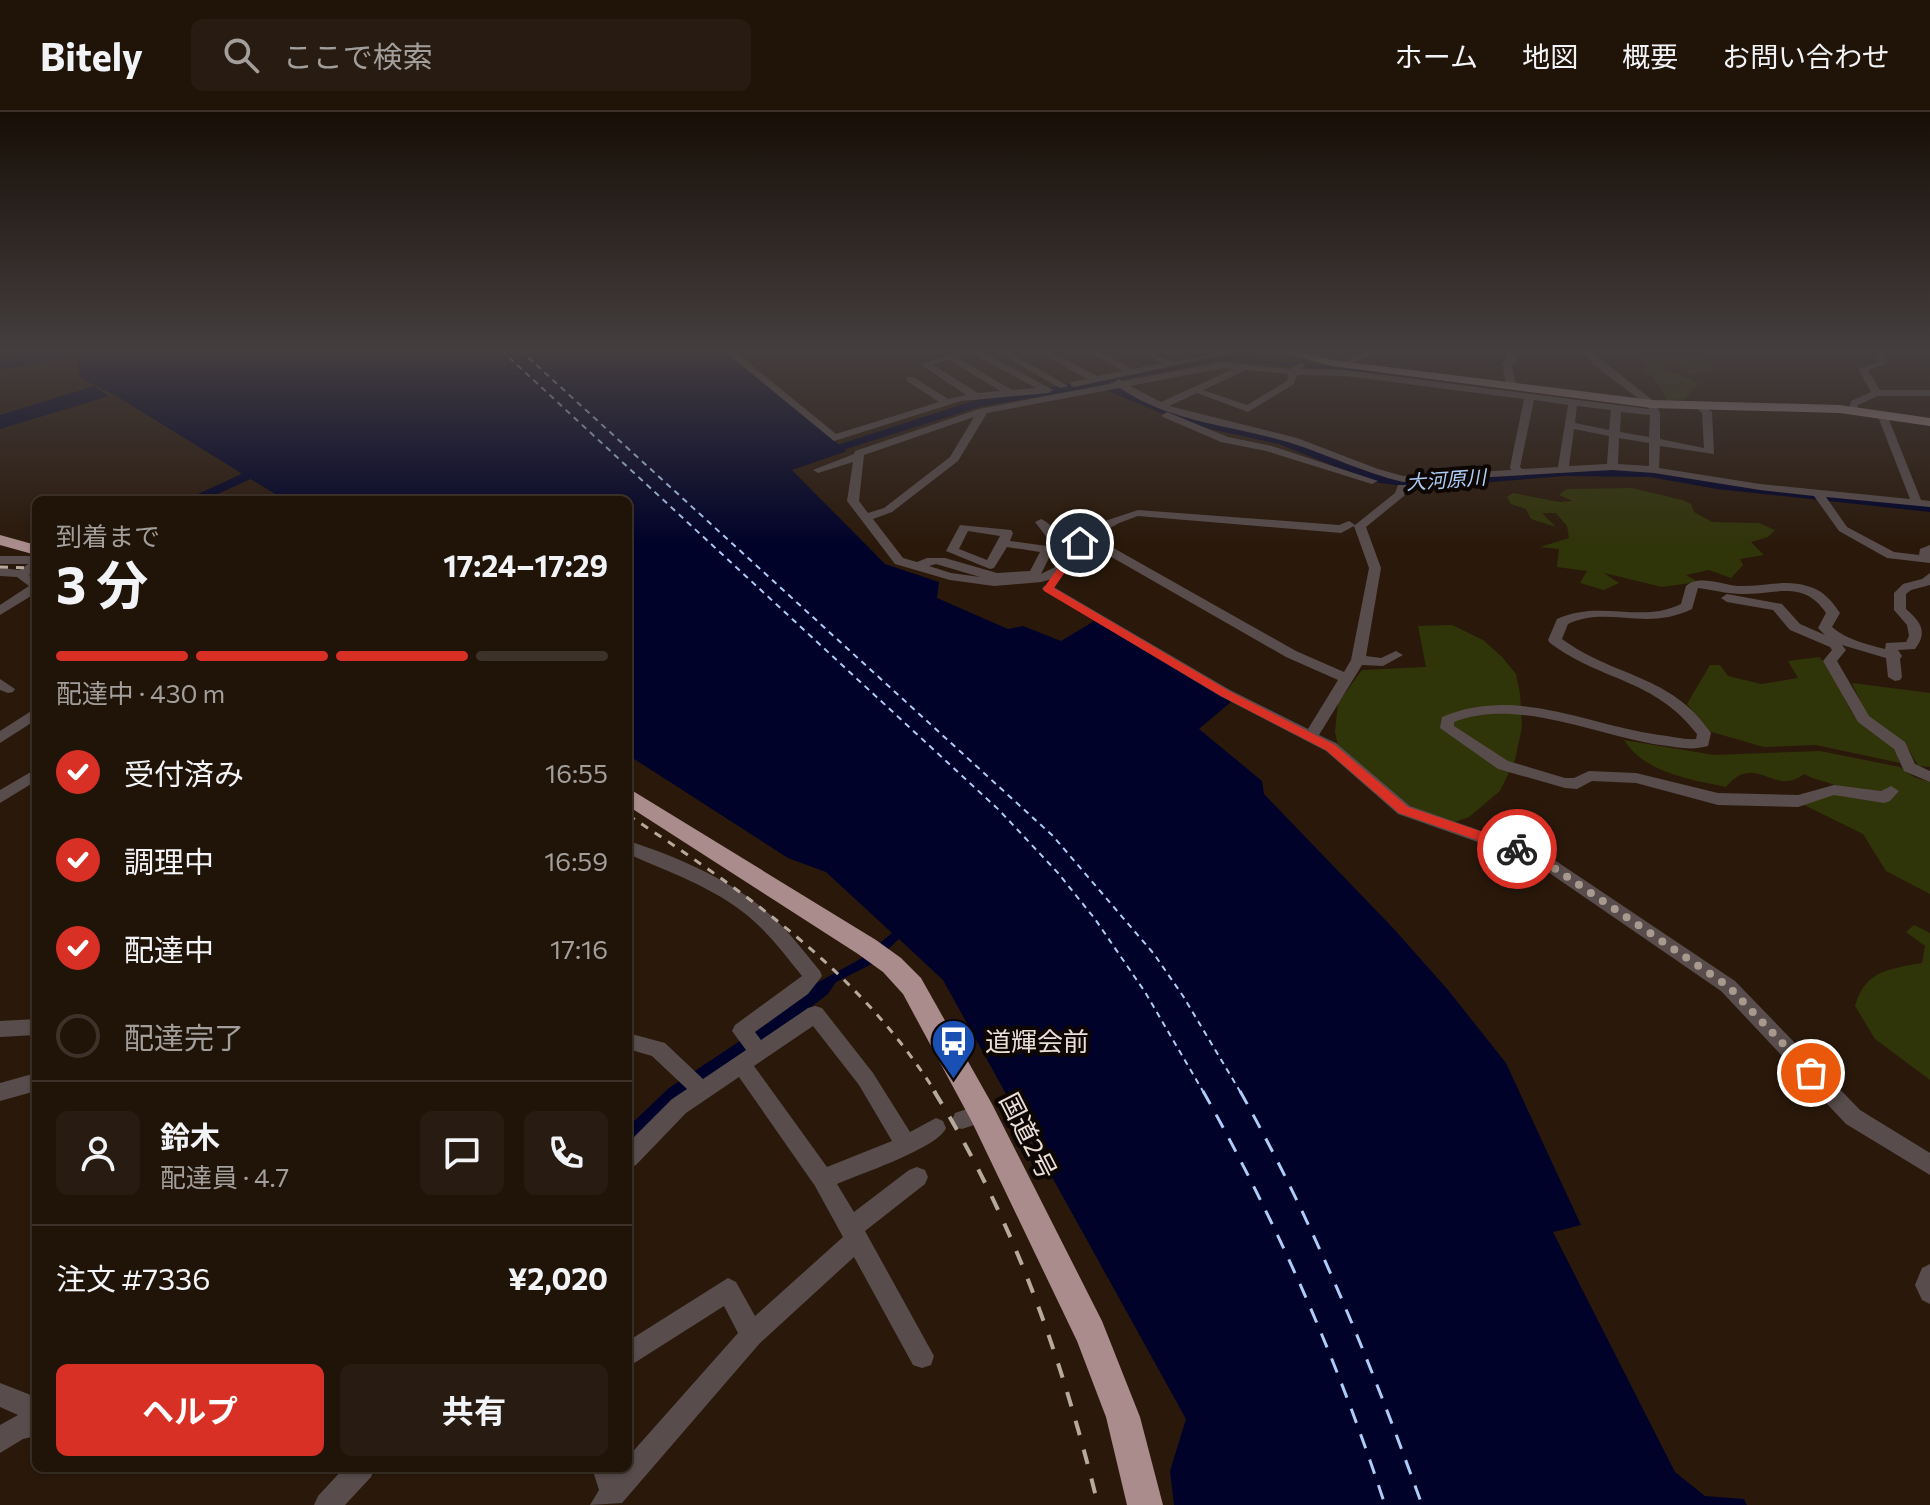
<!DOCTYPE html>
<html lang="ja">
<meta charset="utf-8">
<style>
body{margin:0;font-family:Commissioner,"Noto Sans JP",sans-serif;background:#281c12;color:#f1f3f6;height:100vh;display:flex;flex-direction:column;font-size:30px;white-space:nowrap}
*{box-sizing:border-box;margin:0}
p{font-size:26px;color:#a29e9c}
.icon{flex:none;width:44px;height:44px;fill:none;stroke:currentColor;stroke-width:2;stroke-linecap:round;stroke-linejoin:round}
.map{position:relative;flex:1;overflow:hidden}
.side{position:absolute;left:32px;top:384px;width:600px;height:976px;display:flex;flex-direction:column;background:#201308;border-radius:12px;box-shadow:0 2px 6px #0004,0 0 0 2px #3d3229}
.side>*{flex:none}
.pin{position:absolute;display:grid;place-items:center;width:68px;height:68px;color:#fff;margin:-34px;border:4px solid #fff;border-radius:50%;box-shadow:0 2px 8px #0007}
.courier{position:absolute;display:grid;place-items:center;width:80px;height:80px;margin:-40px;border:6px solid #d93025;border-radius:50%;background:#fff;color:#222;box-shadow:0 2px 10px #0007}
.overview em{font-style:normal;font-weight:700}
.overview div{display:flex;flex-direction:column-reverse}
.overview{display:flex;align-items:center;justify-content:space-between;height:136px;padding:0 24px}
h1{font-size:52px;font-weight:700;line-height:60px}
.bar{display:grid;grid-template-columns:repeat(4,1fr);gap:12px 8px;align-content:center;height:96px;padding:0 24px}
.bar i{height:10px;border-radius:6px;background:#3d3229}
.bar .current{background:#d93025}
.bar p{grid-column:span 4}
.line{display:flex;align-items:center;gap:20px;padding:0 24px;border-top:2px solid #3d3229}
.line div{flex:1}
.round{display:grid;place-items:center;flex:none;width:84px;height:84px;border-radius:12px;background:#281c12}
ol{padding:0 24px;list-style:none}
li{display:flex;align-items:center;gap:24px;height:88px}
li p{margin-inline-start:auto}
li .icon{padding:8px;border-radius:50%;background:#d93025;color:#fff;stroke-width:4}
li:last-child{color:#a29e9c}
li i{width:44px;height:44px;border:4px solid #3d3229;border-radius:50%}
.cta{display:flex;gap:16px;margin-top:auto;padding:16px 24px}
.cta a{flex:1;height:92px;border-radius:12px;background:#d93025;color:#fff;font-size:32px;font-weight:700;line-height:92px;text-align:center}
.cta a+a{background:#281c12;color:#f1f3f6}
header{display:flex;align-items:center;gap:48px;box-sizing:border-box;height:112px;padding:0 40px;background:#201308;border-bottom:2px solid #3d3229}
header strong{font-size:38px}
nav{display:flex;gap:44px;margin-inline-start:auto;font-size:28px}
.search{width:560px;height:72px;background:#281c12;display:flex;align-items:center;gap:20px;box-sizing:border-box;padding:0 28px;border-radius:12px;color:#a29e9c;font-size:30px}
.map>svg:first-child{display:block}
</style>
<header>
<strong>Bitely</strong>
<div class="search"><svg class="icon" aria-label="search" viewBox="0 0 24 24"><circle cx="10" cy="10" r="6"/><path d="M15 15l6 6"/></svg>ここで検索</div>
<nav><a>ホーム</a><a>地図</a><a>概要</a><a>お問い合わせ</a></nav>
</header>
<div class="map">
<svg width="1930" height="1393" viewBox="0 0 1930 1393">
<rect width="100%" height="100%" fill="#2a190b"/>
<g fill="#303409">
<path d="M1629 238H1752L1754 246 1716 241 1701 247 1712 257 1693 263 1672 248 1663 256 1698 271 1685 287 1667 288 1653 264 1640 258 1647 256 1644 248Z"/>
<path d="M1632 376 1682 388 1691 392 1694 400 1712 410 1759 411 1775 418 1768 425 1751 430 1764 443 1740 447 1743 453 1731 466 1709 458 1686 463 1698 470 1662 475 1604 461 1619 471 1604 478 1580 471 1587 459 1557 455 1559 437 1540 435 1569 426 1567 414 1556 401H1542L1556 415 1531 407 1526 397 1511 392 1507 385 1513 381 1559 390 1573 389 1559 383 1567 377Z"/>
<path d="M1452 513 1483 528 1502 545 1516 562 1520 582 1522 615 1515 648 1500 679 1469 705 1455 710 1434 707 1395 685 1339 638 1335 620 1338 591 1362 558 1426 555 1418 514Z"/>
<path d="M1819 545C1840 565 1842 590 1858 608 1877 627 1891 622 1900 651L1816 633 1764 635 1708 619 1687 592 1710 553H1720L1728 564 1761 572 1798 566 1788 549Z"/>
<path d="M1852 571 1930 581V655L1918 654 1909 638 1866 602Z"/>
<path d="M1624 628 1714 643 1820 639 1900 655 1914 665 1930 670V782L1886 759 1863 722 1802 692 1839 675C1827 669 1817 669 1804 662 1774 686 1756 639 1726 675 1689 667 1645 661 1624 628Z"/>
<path d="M1914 813 1930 821V968L1875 927 1855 894C1865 858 1890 857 1922 851L1925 834 1906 820Z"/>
</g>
<g fill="#000229">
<path d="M50 238H72L73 244 0 258V248Z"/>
<path d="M76 238H723L847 339 792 358 885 452 939 470 937 486 1008 517 1023 514 1061 529 1096 508 1232 589 1199 617 1262 669 1264 682 1393 816 1448 878 1506 951 1581 1113 1553 1120 1675 1360 1705 1384 1744 1387 1747 1393H1174L1170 1359 1186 1307 943 868 899 827 872 852 836 870 828 882 628 1035V1015L669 976 749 923 815 872 862 846 892 821 826 760 788 746 628 643V388H285L113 282 80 266Z"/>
<path d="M94 274 109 284 0 317V303Z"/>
</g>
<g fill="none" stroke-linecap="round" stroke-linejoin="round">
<path stroke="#000229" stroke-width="2" d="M1100 271 1223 246 1378 260"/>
<g fill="#000229" fill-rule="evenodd">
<path d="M1100 267 1195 306 1288 326 1376 362 1417 368 1565 356 1650 357 1717 369 1930 392V400L1717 377 1650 365 1565 364 1417 376 1373 370 1279 332 1187 312 1099 275 982 294 846 337 834 334 976 288Z"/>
<path d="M248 359 253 360V366L204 388H185Z"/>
</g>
<g stroke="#adcdf8" stroke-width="2" stroke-dasharray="6 5" stroke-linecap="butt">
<path d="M501 238 999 698 1058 761 1095 807 1145 880 1204 981"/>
<path d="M520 238 1053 724 1154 842 1183 884 1241 981"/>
</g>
<g stroke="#adcdf8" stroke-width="3" stroke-dasharray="15 12" stroke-linecap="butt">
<path d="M1203 979C1277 1111 1338 1249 1385 1393"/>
<path d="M1240 979C1314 1111 1371 1251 1422 1393"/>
</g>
<g fill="#584c4c" fill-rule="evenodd">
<path d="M723 238H733L836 322 939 290 907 269V265H913L948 287 966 283 920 252 967 238H979L1053 278 1048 281 961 289 834 329ZM973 242 1036 276 1012 278 958 246ZM949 248 1000 279 978 281 933 253Z"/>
<path d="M994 238H1005L1068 274 1060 276Z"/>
<path d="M1036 238H1047L1097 264 1123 259 1085 238H1096L1133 257 1162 251 1138 238C1153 238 1162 249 1174 249 1197 249 1221 238 1245 238L1074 275 1071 274V270L1087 267Z"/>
<path d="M1368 238H1380L1348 254 1340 252Z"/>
<path d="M1507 238H1560V242L1555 245 1516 242 1517 251 1512 254 1516 272 1511 275 1506 272 1502 251 1507 248Z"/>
<path d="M1580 238H1589L1655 290 1660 301V327L1704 336 1702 301 1694 293 1702 291 1712 300 1714 342 1660 334 1659 356 1760 372 1910 387 1877 302 1886 300 1921 388 1930 389V395L1826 385 1847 415 1894 440 1919 443 1920 437 1930 433V451L1887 446 1839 419 1814 384 1760 378 1654 361 1612 358 1403 370C1364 361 1329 343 1291 331 1233 313 1171 311 1120 276L987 301 958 349 892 400 873 407 903 446 917 450 927 446H945L997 461 1030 459 1040 440 1007 435 994 456 990 457 946 439 960 413 1011 418 1013 421 1010 429 1047 434 1053 438 1041 462 1063 451 1068 441 1052 432 1035 410 1041 407C1053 412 1060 426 1073 434L1087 420 1102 410 1138 398 1339 413 1349 409 1355 413 1395 381 1398 373H1406L1404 384 1366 415 1381 456 1366 544 1381 546 1396 539 1403 543 1383 554 1362 553 1319 623 1336 631 1410 694 1544 741 1735 869 1860 998 1930 1041V1063L1846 1012 1721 879 1532 749 1398 702 1326 639 1220 584 1042 477 1044 474H1052L1230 578 1308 617 1338 568 1286 545 1087 431 1071 457 1059 465 1041 470 994 474 950 468 895 452 847 389 853 350 818 361 813 358 854 342 855 339 979 297 1114 271 1118 267 1123 269 1223 250 1291 257 1300 250 1305 253 1301 257 1345 258 1649 297 1647 293 1595 254ZM1223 256 1233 257 1161 290 1130 274ZM1246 258 1288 262 1287 269 1247 293 1203 278ZM1297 263 1345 264 1524 287 1510 355 1511 358 1403 364 1378 357 1297 326 1169 294 1197 281 1248 300 1294 272ZM1534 288 1568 293 1558 355 1522 357 1520 355ZM1577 294 1611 298 1609 318 1575 311ZM1621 300 1650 303 1649 325 1620 320ZM974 305 950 345 884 396 868 401 859 389 864 343ZM1574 317 1609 324 1607 352 1569 354ZM1619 326 1649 331V354L1618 352ZM1138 404 1341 421 1354 414 1369 456 1351 548 1344 560 1296 539 1094 425 1119 411ZM968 419 1000 424 987 448 959 437ZM936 452 980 465 951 461 929 454Z"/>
<path d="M1873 238H1882L1888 251 1868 258 1880 278H1930V284H1878L1858 293 1856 300H1848L1851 289 1871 280 1858 257 1878 250Z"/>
<path d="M1167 300 1228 325 1272 334 1378 369 1372 372 1266 339 1221 330 1163 305 1162 303Z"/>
<path d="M0 444H36V457L29 463 36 467V481L0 503V493L29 474 17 465 0 464V456L20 458 28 452H0Z"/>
<path d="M1930 461V473L1911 478 1906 482V497C1921 510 1928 520 1915 537L1898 538 1902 544 1900 547 1902 565 1900 568 1895 569 1888 565 1886 546 1842 533 1846 538 1837 549 1869 604 1905 630 1915 652 1930 659V670L1904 659 1894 637 1858 610 1823 549 1832 538 1830 535 1790 518 1773 498 1727 490 1721 486 1727 482 1782 492 1800 512 1825 523 1818 516 1826 501C1804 468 1777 482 1743 482 1728 482 1713 478 1698 476L1692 497C1645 520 1608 493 1568 512L1562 527C1615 566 1671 562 1711 621L1708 634C1691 639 1677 635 1660 633 1595 623 1516 585 1454 610V614L1508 649 1565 666H1574L1589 659 1636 661 1718 681 1798 683 1834 673 1881 679 1891 674 1899 679 1890 689 1884 691 1834 683 1798 695 1718 693 1636 671 1592 669 1577 677 1565 676 1498 657 1440 616 1442 605C1517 574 1584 612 1659 623 1671 624 1684 628 1696 627L1697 622C1654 566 1602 570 1550 531L1548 528 1557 507C1600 487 1641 512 1681 492L1686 474C1698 462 1723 473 1739 474 1762 475 1785 467 1807 474 1823 478 1831 488 1840 501L1832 515C1847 528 1866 532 1885 537L1886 531 1906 530 1909 524 1907 513 1894 498V481L1903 472 1922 467Z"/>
<path d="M0 567 15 577 13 580 8 581 0 578Z"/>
<path d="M36 596V608L0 631V619Z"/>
<path d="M36 657V669L0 691V678Z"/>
<path d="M628 729C671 742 726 766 761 795 784 813 801 836 820 859L822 864 808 882 755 920 761 928 808 896 815 894 822 896 873 961 910 1020 936 1006 943 1009 946 1016C938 1036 860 1062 837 1072L854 1100 909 1058 917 1055 925 1058 928 1065 925 1072 865 1119 934 1244 931 1253 922 1256 913 1253 854 1145 760 1231 622 1391 590 1393 599 1378 592 1356H628V1345L738 1221 724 1194 628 1255V1229L728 1166 736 1170 755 1204 843 1125 815 1074 739 965 686 1001 636 1053 628 1056V1031L672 987 687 977 652 944 628 937V921L665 931 703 967 746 938 732 919 735 913 802 864C785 843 769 821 748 804 713 775 669 760 628 742ZM813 914 859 973 892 1029 827 1055 754 954Z"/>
<path d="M36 907V923L0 925V909Z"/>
<path d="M36 961V979L0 989V971Z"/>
<path d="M982 992 989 994 992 1001 989 1008 962 1017 955 1015 952 1008 955 1001Z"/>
<path d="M1930 1152V1192L1922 1188 1915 1173 1922 1156Z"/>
<path d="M0 1271 36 1285V1324L23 1327 0 1341V1313L18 1303 0 1295Z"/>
<path d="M344 1356H375L371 1365 345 1393H314L318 1384Z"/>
</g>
<path fill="#927a7a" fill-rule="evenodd" d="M1271 238H1292L1332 248 1652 288 1840 293 1930 306V314L1840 301 1652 296 1332 254Z"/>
<g fill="#aa8c8c" fill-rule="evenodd">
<path d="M0 423 36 433V443L0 433Z"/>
<path d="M628 676 876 828 901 846 921 866 992 992 1102 1209 1140 1305 1163 1393H1127L1106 1305 1077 1229 972 1010 903 882 883 860 858 842 628 694Z"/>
</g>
<g stroke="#b6a99e" stroke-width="3" stroke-dasharray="8 8" stroke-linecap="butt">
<path d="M0 455 36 456"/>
<path d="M628 703C745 780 860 860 936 981"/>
</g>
<path stroke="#b6a99e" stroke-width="4" stroke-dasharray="15 15" stroke-linecap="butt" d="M934 979C1014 1108 1062 1246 1098 1393"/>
</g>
<linearGradient id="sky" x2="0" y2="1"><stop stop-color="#170e06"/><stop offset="0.55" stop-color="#443e3f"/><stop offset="1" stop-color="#443e3f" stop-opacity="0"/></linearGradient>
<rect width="1930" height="433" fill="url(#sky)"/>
<path fill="#d93025" d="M1077 429 1085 431 1054 476 1229 579 1335 633 1408 695 1522 733V740H1512L1399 701 1326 638 1221 584 1044 479 1043 477Z"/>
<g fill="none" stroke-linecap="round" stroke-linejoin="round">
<path stroke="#a7998e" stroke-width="8" stroke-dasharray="0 14.4" d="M1517 737 1538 745 1728 874 1811 961"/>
</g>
<defs>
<symbol id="bus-pin" viewBox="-11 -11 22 30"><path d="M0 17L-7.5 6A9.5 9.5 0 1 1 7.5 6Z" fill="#1a4fb4" stroke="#0d0603"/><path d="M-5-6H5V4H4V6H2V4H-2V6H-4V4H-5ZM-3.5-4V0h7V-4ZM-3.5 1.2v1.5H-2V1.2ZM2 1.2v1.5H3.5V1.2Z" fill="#fff"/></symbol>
</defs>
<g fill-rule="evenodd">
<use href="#bus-pin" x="928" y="904" width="51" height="69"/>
</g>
<g text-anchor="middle" stroke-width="8" stroke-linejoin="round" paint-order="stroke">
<g font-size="20" font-style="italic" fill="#adcdf8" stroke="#0d0603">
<text transform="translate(1446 368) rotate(-4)" y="7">大河原川</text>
</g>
<g font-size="26" fill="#eaded5" stroke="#0d0603" text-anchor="start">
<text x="985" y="939">道輝会前</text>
</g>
<g font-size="26" fill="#eaded5" stroke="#0d0603">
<text transform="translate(1028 1024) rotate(63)" y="9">国道2号</text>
</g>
</g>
</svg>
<div class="pin" style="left:1811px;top:961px;background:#ea580c"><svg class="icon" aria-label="bag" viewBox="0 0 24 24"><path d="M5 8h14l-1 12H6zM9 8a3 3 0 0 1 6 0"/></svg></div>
<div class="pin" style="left:1080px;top:431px;background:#1f2937"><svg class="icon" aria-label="home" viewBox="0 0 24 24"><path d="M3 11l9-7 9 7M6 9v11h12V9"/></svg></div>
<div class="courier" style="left:1517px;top:737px"><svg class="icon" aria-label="bike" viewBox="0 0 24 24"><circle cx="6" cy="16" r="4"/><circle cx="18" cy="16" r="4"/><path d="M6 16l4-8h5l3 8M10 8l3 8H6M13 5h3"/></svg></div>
<section class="side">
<div class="overview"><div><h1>3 分</h1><p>到着まで</p></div><em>17:24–17:29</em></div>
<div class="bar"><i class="current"></i><i class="current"></i><i class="current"></i><i></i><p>配達中 · 430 m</p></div>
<ol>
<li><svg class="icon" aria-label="check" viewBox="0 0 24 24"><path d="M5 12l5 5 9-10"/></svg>受付済み<p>16:55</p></li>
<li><svg class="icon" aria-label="check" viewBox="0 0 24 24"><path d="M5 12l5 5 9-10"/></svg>調理中<p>16:59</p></li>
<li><svg class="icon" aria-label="check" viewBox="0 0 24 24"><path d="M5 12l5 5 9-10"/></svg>配達中<p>17:16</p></li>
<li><i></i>配達完了</li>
</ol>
<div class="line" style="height:144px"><a class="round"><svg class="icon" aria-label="person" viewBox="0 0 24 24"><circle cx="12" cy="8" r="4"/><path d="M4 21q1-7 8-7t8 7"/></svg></a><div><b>鈴木</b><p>配達員 · 4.7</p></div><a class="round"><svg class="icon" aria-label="chat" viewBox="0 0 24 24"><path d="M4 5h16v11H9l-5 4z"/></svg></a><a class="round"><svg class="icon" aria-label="phone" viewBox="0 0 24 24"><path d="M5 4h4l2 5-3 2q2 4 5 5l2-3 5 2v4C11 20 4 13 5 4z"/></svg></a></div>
<div class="line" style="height:104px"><div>注文 #7336</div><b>¥2,020</b></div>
<div class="cta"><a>ヘルプ</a><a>共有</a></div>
</section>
</div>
